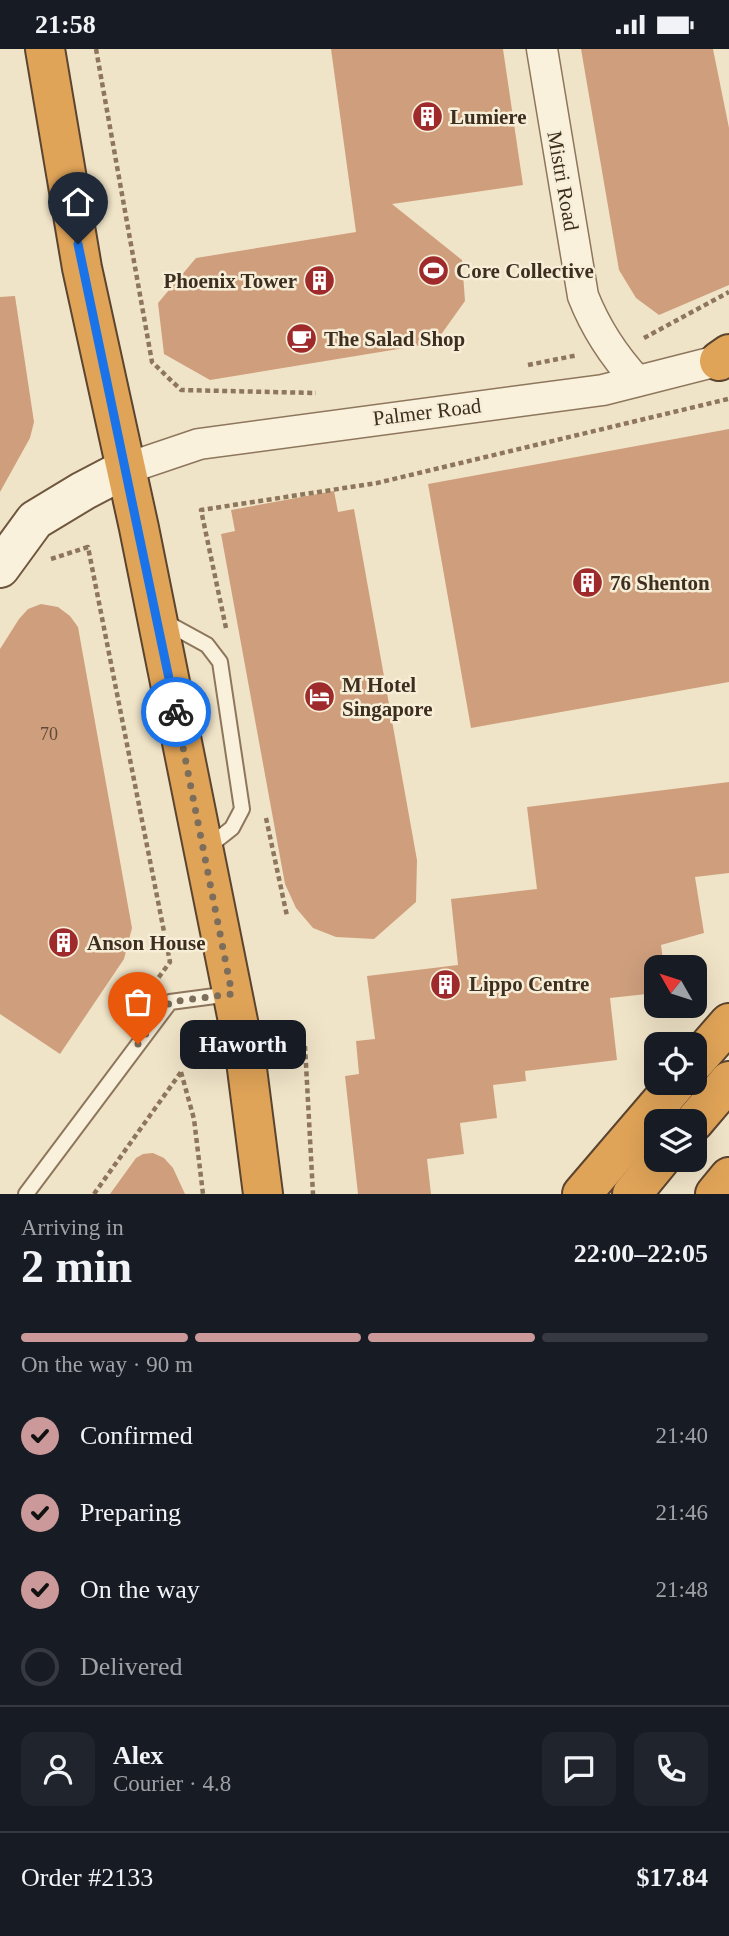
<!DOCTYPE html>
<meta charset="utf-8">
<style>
body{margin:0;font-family:"Times New Roman",serif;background:#20242c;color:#f1f3f6;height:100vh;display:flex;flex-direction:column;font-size:26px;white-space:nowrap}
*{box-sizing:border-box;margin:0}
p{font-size:23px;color:#9ea1a6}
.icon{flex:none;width:38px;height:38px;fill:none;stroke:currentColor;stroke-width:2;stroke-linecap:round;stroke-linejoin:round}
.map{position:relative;height:1145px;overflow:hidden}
.panel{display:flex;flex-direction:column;background:#171b24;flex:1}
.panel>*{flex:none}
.needle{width:46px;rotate:309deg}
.fabs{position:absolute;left:644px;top:906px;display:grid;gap:14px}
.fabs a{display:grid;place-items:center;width:63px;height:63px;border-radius:14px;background:#171b24;box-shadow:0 7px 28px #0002;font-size:35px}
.pin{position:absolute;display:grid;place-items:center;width:60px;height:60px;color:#fff;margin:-72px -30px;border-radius:50% 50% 50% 0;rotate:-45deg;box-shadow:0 0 7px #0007}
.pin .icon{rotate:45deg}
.courier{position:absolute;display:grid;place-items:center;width:70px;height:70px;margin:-35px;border:5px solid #1a73e8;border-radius:50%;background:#fff;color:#222;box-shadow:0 2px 9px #0007}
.bubble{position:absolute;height:49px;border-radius:14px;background:#171b24;box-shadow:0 7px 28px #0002;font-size:23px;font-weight:800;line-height:49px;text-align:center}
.summary em{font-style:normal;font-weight:800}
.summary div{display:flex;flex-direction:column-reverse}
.summary{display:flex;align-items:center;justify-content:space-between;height:119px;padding:0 21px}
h1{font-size:46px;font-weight:800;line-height:52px}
.bar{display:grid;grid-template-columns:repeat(4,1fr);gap:10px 7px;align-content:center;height:84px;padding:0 21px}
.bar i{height:9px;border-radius:5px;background:#363941}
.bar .selected{background:#cc999b}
.bar p{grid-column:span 4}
.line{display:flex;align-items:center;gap:18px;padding:0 21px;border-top:2px solid #363941}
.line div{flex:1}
.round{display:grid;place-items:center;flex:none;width:74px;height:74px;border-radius:14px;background:#20242c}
ol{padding:0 21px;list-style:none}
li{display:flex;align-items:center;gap:21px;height:77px}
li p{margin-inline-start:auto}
li .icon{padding:7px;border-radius:50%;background:#cc999b;color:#111;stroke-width:4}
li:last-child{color:#9ea1a6}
li i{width:38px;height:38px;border:4px solid #363941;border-radius:50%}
.status{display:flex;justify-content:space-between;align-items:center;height:49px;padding:0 35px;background:#171b24;direction:ltr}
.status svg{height:19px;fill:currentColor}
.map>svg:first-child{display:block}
</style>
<div class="status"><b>21:58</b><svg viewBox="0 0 49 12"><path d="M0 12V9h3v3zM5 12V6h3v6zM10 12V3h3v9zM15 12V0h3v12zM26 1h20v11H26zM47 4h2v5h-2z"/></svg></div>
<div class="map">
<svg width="729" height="1145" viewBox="0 0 729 1145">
<rect width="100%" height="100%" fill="#f0e4c8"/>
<g fill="#cf9f7d">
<path d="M331 0H503L523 136 392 155 462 211 465 252 435 294 210 331 164 305 158 254 196 209 356 183Z"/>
<path d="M581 0H713L729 79V236L659 266 636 249 619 221Z"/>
<path d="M15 247 34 373 30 389 0 443V248Z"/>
<path d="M729 380V633L471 679 428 435Z"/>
<path d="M334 442 338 463 354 460 417 811 416 853 374 890 336 888 313 879 296 859 285 835 221 485 235 482 231 461Z"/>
<path d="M41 555 58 558 70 567 78 578 132 879 124 910 60 1005 0 965V600L19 570 28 560Z"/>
<path d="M729 733V824L695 828 704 884 661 896 664 919H656V944L610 949 617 1011 525 1022 526 1032 493 1036 497 1069 460 1074 464 1105 427 1110 431 1145H358L345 1027 359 1025 356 992 375 990 367 927 458 916 451 850 537 840 527 758Z"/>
<path d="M153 1104 164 1109 173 1119 185 1145H110L136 1109 143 1105Z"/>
</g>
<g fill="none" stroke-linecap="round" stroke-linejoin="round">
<defs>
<g id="lane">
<path d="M165 573 207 596 220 613 242 760 232 779 208 798"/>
<path d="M26 1145 170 953 230 945"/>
</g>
<g id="street">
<path d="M542 0 583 247C596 280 613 306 637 332"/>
<path d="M125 420 199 395 603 341 729 309"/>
</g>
<path id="secondary" d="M0 519 35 471 83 442 125 420"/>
<g id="highway">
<path d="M45 0 82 219 139 479 246 1012 263 1145"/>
<path d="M719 312 729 305"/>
<path d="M695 1013 729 974"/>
<path d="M694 1073 729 1032"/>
<path d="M582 1145 677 1034"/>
<path d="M632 1145 660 1111"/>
<path d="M715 1145 729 1128"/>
</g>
</defs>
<use href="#lane" stroke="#8d765c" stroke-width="18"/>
<use href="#street" stroke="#8d765c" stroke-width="33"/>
<use href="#secondary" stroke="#6f573f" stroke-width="42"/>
<use href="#highway" stroke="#5b4430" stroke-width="42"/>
<g stroke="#8d765c" stroke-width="4.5" stroke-dasharray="5 3.5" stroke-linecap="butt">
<path d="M96 0 152 313 181 341 316 344"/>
<path d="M644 289 729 243"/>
<path d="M528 316 578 306"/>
<path d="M51 510 88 498 170 913 156 932"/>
<path d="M226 579 201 461 377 434 728 350"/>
<path d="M266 769 287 867"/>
<path d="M305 997 313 1145"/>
<path d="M181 1023 194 1070 203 1145"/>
<path d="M94 1145 181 1023"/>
</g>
<use href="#lane" stroke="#faf1dc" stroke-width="14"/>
<use href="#street" stroke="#faf1dc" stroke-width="30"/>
<use href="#secondary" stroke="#faf1dc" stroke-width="38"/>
<use href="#highway" stroke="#e0a458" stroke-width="38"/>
</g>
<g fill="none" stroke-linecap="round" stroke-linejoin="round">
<path stroke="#7c6e5b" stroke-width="7" stroke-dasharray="0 12.6" d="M138 995 170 953 232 945 176 663"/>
<path stroke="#1a73e8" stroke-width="9" d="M78 195 176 663"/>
</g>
<defs>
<symbol id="building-disc" viewBox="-11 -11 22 22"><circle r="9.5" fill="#9e2a2b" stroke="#f7eed8"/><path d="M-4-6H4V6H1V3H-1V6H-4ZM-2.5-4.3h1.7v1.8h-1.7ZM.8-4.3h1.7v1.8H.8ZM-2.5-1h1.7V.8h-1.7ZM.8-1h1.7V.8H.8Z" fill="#fff"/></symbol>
<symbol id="stadium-disc" viewBox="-11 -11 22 22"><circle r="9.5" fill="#9e2a2b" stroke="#f7eed8"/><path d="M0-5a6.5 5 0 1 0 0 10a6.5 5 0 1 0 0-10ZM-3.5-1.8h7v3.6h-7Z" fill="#fff"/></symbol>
<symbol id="cafe-disc" viewBox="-11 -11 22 22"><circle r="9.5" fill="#9e2a2b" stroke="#f7eed8"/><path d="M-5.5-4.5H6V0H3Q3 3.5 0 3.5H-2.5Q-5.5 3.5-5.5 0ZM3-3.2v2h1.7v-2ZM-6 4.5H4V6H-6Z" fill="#fff"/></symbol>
<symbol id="hotel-disc" viewBox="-11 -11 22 22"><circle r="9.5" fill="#9e2a2b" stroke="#f7eed8"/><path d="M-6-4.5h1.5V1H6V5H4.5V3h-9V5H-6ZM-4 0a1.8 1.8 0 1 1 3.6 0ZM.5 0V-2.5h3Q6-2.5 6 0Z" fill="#fff"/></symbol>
</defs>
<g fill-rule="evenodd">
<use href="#building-disc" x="410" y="50" width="35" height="35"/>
<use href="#stadium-disc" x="416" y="204" width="35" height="35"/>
<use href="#building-disc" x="302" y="214" width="35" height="35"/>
<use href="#cafe-disc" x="284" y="272" width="35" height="35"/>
<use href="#building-disc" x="570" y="516" width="35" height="35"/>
<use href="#hotel-disc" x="302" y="630" width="35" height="35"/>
<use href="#building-disc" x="46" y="876" width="35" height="35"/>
<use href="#building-disc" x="428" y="918" width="35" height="35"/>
</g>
<g text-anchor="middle" stroke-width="5" stroke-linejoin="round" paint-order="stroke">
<g font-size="18" fill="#624a37">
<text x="49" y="691">70</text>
</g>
<g font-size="21" font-weight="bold" fill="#3d2e20" stroke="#f7eed8" text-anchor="start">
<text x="450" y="75">Lumiere</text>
<text x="456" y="229">Core Collective</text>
<text x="297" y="239" text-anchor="end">Phoenix Tower</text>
<text x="324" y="297">The Salad Shop</text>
<text x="610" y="541">76 Shenton</text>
<text x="342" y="643">M Hotel<tspan x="342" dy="24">Singapore</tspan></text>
<text x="87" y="901">Anson House</text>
<text x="469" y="942">Lippo Centre</text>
</g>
<g font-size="21" fill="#3d2e20" stroke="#f7eed8">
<text transform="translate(563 132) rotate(80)" y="7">Mistri Road</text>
<text transform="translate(427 363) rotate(-7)" y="7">Palmer Road</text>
</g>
</g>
</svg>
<div class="fabs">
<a><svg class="needle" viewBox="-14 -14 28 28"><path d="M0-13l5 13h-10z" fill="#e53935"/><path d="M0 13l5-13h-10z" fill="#9ea1a6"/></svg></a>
<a><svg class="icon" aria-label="locate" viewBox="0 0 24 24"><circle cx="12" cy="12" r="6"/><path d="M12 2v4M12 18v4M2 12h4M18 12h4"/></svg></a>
<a><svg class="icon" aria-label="layers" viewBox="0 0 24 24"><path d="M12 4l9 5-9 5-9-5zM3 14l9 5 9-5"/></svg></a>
</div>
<div class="pin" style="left:138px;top:995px;background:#ea580c"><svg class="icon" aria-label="bag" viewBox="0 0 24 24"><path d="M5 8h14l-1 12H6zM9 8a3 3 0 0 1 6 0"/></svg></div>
<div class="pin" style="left:78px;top:195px;background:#1f2937"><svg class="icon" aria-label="home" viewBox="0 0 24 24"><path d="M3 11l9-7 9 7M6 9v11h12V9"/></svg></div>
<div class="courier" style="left:176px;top:663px"><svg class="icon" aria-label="bike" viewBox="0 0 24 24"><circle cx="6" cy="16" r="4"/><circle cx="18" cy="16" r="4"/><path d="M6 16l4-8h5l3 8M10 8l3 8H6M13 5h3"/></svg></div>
<div class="bubble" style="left:180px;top:971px;width:126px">Haworth</div>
</div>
<section class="panel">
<div class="summary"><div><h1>2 min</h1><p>Arriving in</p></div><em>22:00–22:05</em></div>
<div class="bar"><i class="selected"></i><i class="selected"></i><i class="selected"></i><i></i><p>On the way · 90 m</p></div>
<ol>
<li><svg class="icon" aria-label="check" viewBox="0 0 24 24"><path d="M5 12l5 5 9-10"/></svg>Confirmed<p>21:40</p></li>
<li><svg class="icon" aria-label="check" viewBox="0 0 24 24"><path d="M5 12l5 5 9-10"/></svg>Preparing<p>21:46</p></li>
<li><svg class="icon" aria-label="check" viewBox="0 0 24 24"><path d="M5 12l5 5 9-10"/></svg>On the way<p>21:48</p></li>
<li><i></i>Delivered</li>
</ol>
<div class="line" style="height:126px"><a class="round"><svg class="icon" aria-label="person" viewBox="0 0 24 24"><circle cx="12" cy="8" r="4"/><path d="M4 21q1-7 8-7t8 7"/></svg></a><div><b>Alex</b><p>Courier · 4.8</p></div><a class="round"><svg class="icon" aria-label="chat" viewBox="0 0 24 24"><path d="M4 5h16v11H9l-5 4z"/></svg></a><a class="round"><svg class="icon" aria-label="phone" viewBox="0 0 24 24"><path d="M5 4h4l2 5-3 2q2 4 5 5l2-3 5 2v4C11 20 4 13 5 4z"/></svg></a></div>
<div class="line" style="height:91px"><div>Order #2133</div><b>$17.84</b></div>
</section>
